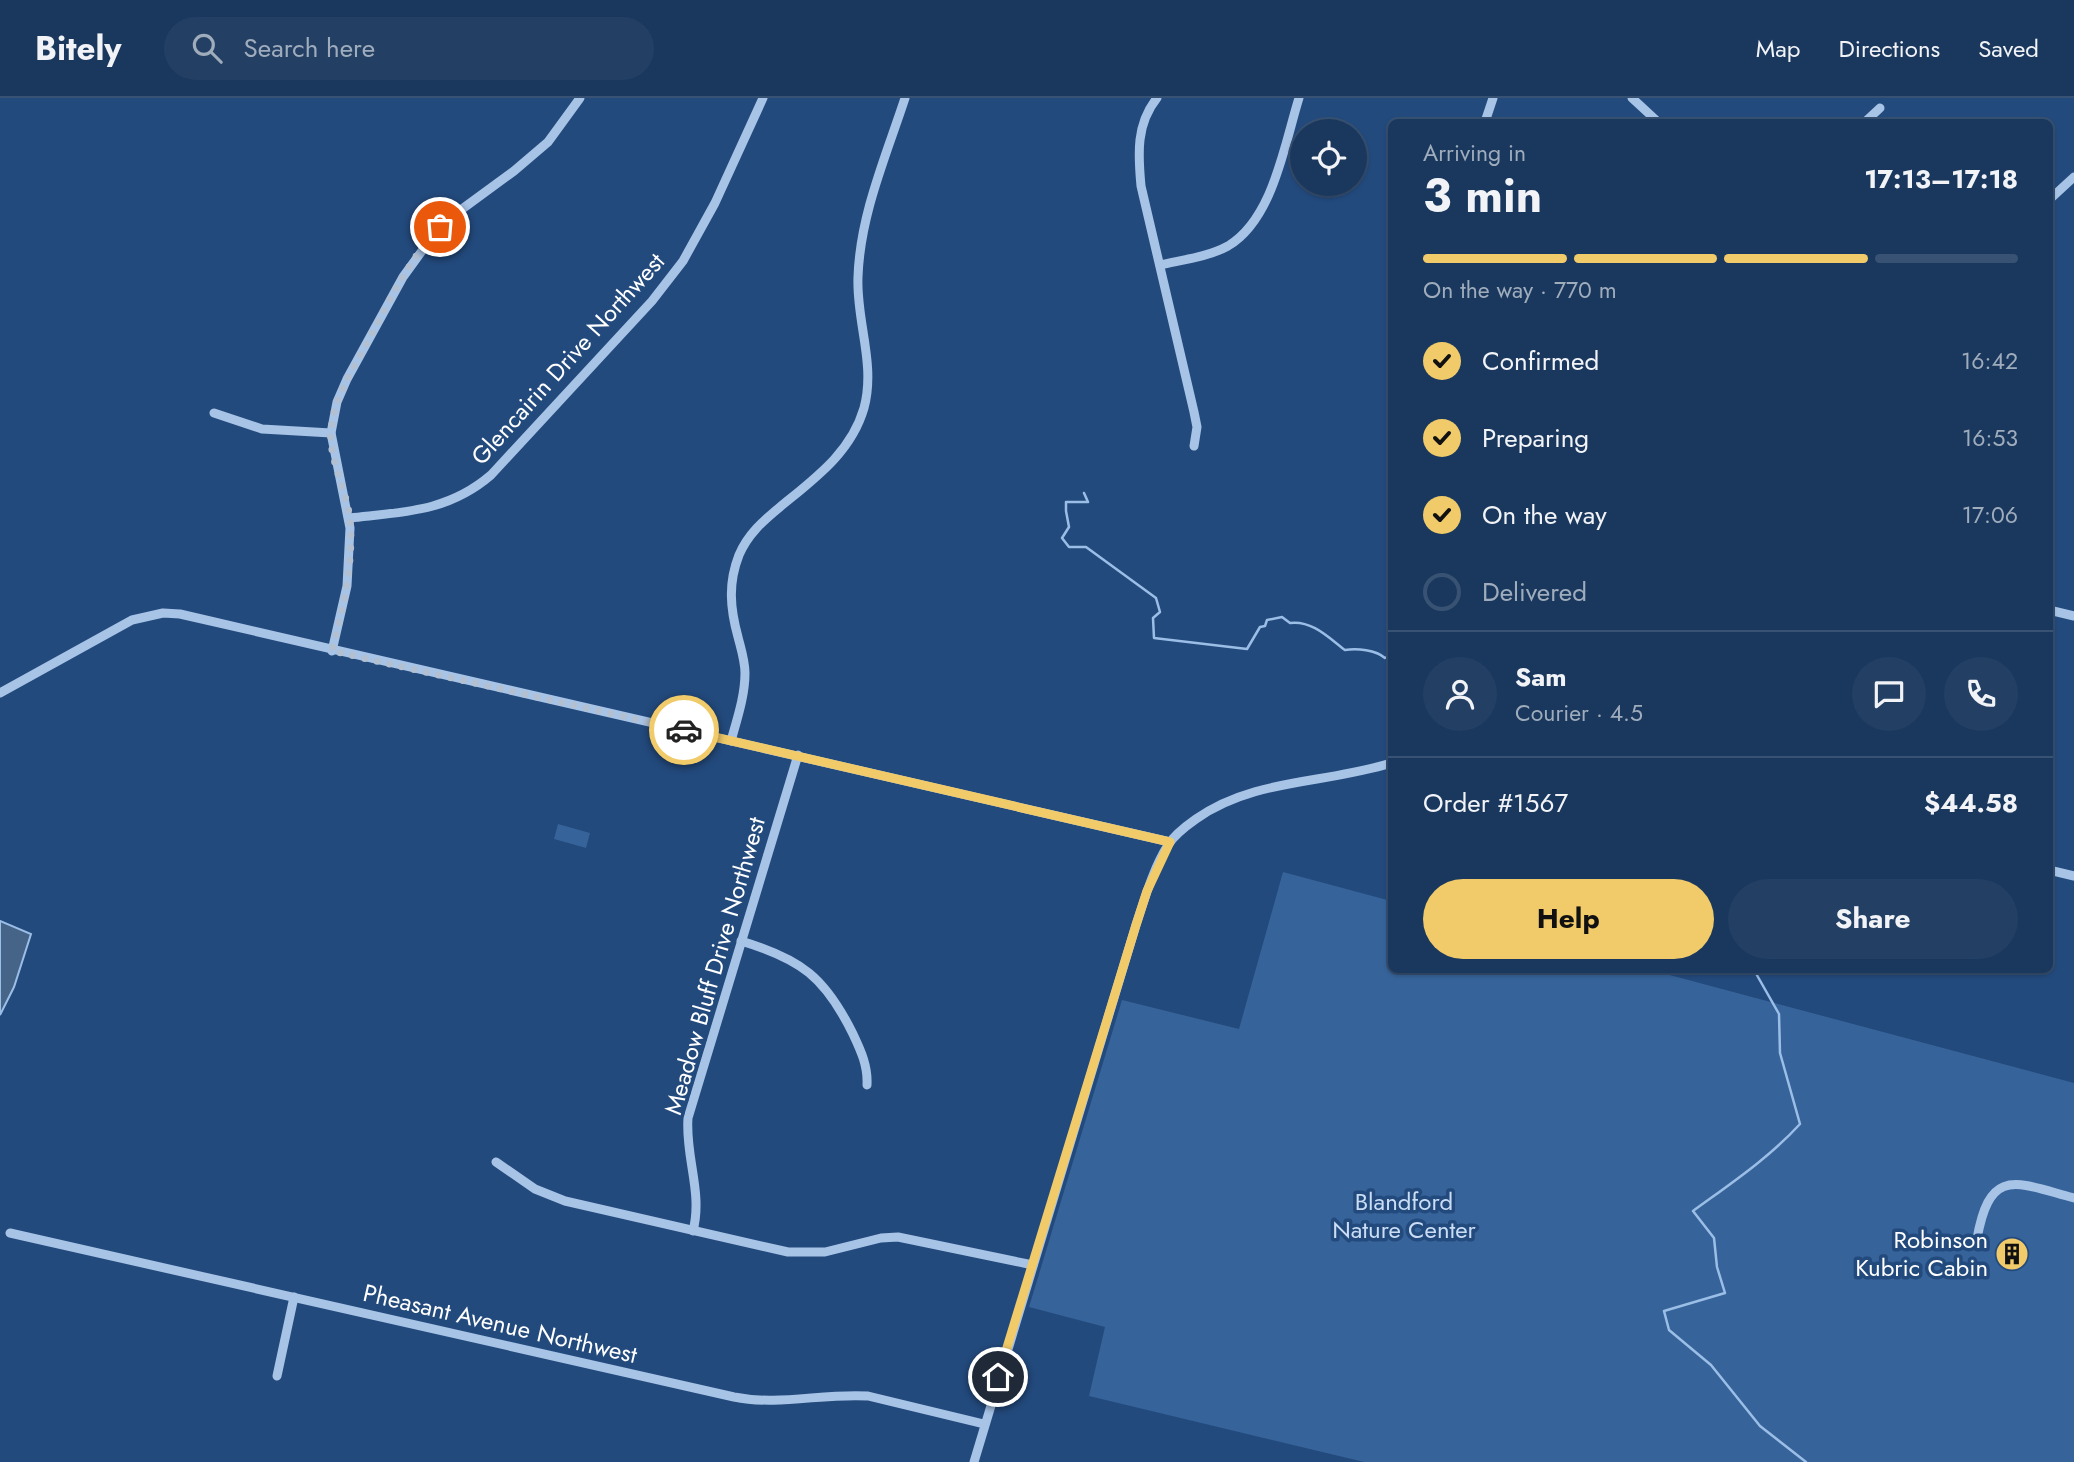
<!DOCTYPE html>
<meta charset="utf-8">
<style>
body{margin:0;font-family:Jost,sans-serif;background:#233f64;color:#f1f3f6;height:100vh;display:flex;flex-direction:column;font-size:26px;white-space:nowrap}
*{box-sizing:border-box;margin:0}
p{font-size:23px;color:#9facbc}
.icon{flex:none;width:38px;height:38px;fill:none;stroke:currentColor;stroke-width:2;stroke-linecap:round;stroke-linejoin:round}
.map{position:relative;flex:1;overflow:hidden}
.side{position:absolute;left:1388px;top:21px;width:665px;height:854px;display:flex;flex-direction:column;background:#1a385e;border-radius:10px;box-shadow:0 2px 5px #0004,0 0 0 2px #385273}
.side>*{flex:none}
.tools{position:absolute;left:1290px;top:21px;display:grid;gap:14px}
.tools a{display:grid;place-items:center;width:77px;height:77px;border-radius:50%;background:#1a385e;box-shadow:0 2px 5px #0004,0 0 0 2px #385273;font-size:35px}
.pin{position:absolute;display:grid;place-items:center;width:60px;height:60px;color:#fff;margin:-30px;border:4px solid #fff;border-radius:50%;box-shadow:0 2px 7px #0007}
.courier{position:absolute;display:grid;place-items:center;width:70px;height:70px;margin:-35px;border:5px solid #f1ca69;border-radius:50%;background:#fff;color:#222;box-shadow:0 2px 9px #0007}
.head em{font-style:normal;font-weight:700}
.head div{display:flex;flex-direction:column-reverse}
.head{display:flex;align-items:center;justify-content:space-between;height:119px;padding:0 35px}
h1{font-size:46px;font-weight:700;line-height:52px}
.bar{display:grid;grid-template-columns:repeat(4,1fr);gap:10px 7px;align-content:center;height:84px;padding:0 35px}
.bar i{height:9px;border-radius:5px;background:#385273}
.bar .selected{background:#f1ca69}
.bar p{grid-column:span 4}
.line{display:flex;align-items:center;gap:18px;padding:0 35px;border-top:2px solid #385273}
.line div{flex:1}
.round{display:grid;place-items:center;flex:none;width:74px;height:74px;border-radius:37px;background:#233f64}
ol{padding:0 35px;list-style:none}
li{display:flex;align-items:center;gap:21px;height:77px}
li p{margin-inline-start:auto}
li .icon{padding:7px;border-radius:50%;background:#f1ca69;color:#111;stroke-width:4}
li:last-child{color:#9facbc}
li i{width:38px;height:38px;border:4px solid #385273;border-radius:50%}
.cta{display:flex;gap:14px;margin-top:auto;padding:14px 35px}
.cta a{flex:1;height:80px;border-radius:42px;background:#f1ca69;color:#111;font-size:28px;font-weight:700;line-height:80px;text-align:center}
.cta a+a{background:#233f64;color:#f1f3f6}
header{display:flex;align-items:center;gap:42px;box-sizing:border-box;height:98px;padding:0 35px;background:#1a385e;border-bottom:2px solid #385273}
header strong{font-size:33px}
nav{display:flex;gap:38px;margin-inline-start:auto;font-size:24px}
.search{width:490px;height:63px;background:#233f64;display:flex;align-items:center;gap:18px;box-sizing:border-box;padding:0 24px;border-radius:38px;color:#9facbc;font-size:26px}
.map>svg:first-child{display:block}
</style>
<header>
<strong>Bitely</strong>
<div class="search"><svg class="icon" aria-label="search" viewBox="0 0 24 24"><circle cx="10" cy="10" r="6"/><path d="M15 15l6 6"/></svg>Search here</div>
<nav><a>Map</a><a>Directions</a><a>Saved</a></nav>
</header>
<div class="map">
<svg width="2074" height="1364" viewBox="0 0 2074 1364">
<rect width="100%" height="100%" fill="#234a7d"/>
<g fill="#36639a">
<path d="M558 726 590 735 586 750 554 741Z"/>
<path d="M1283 774 1391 803V872H1651L2074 985V1364H1364L1089 1298 1105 1229 1029 1209 1122 902 1239 931Z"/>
</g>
<path fill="#466388" stroke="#9bbee7" stroke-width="2" d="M0 823 31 836 14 889 0 917Z"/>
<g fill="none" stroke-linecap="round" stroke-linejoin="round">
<g stroke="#9bbee7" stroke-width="2.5">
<path d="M1084 395 1088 404H1066V413L1069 429 1062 440 1069 449H1086L1156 500 1160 514 1153 520 1154 540 1247 551 1260 529 1265 528 1267 522 1282 519 1290 525C1312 522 1329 540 1345 552 1357 550 1376 552 1385 560L1391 557"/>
<path d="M1754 872 1779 916 1780 955 1800 1026C1769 1060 1730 1086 1693 1113L1714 1140 1717 1169 1725 1195 1664 1213 1669 1232 1711 1267 1760 1328 1806 1364"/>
</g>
<g stroke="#a7c3e6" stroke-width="9">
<path d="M1157 0C1136 26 1138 56 1141 88L1194 314 1197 329 1194 348"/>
<path d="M1632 0 1658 24"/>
<path d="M1485 24 1493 0"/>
<path d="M1865 24 1880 10"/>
<path d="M2049 102 2074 79"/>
<path d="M1160 167C1182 162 1208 159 1228 148 1273 121 1284 48 1299 0"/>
<path d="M214 315 262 331 331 335"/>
<path d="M350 420C403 414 448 414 491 377L652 203 683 163 715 105 763 0"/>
<path d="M2049 512 2074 518"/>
<path d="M332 553 347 488 350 430 331 335 337 304 347 281 403 179 435 135 458 114 514 73 548 44 580 0"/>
<path d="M0 595 132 522 163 515 180 516 1170 744"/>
<path d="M731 643C737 621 745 598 745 575 745 563 741 551 738 539 730 510 728 485 739 457 748 436 763 423 780 409 814 381 851 355 864 310 876 266 856 223 858 179 860 117 886 58 905 0"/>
<path d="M2049 772 2074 778"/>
<path d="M741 843C801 861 825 879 853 936 861 953 868 968 867 987"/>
<path d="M496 1064 535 1091 565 1103 788 1154H825L881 1140 898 1139 1033 1167"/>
<path d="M693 1133C703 1094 685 1059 688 1020L798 657"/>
<path d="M10 1135 734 1299C779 1308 823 1295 868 1298L984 1326"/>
<path d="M1977 1141C1990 1067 2017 1085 2074 1100"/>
<path d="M277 1278 294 1199"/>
<path d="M974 1364 1136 827C1145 800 1153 771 1168 747 1175 736 1186 728 1196 721 1254 680 1326 686 1391 665"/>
</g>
</g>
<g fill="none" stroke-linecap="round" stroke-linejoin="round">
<path stroke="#b2c0d2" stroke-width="7" stroke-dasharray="0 12.6" d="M440 129C409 161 390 202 369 241 354 271 333 299 331 334 329 363 347 392 350 422 354 466 343 510 332 553L684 632"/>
<path stroke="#f1ca69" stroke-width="9" d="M684 632 1170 744 1147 793 1136 827 998 1279"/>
</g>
<defs>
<symbol id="building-disc" viewBox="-11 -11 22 22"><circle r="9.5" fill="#f1ca69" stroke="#234a7d"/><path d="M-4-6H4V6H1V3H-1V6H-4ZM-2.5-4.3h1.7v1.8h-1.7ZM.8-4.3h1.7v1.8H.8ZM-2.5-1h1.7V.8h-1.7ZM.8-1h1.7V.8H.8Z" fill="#111"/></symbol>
</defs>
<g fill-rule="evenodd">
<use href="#building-disc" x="1993" y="1137" width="38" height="38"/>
</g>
<g text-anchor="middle" stroke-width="7" stroke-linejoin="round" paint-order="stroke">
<g font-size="24" fill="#fff" stroke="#234a7d">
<text transform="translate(568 261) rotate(-48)" y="8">Glencairin Drive Northwest</text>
<text transform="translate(715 868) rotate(-74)" y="8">Meadow Bluff Drive Northwest</text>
<text transform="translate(500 1226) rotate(13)" y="8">Pheasant Avenue Northwest</text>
</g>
<g font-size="24" fill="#caddf5" stroke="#234a7d">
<text x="1404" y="1112">Blandford<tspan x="1404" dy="28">Nature Center</tspan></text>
</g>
<g font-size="24" fill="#fff" stroke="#234a7d" text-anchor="end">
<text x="1988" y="1150">Robinson<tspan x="1988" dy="28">Kubric Cabin</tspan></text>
</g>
</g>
</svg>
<div class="tools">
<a><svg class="icon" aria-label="locate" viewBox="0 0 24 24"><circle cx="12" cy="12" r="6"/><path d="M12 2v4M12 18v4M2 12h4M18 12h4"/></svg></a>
</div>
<div class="pin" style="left:440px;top:129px;background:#ea580c"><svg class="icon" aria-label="bag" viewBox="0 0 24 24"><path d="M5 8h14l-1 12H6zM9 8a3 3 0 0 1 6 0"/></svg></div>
<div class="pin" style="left:998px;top:1279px;background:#1f2937"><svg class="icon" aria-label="home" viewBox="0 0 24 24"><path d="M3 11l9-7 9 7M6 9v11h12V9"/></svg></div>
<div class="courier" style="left:684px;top:632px"><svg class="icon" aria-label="car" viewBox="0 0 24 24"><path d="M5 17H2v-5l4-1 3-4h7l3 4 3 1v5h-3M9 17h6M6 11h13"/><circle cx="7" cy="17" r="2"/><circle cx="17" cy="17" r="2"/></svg></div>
<section class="side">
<div class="head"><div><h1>3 min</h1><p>Arriving in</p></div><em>17:13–17:18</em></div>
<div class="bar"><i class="selected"></i><i class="selected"></i><i class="selected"></i><i></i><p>On the way · 770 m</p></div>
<ol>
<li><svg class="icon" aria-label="check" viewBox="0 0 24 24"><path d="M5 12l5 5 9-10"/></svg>Confirmed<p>16:42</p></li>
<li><svg class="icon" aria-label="check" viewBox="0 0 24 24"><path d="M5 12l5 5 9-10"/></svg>Preparing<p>16:53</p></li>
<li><svg class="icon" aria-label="check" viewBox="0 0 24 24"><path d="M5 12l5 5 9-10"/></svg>On the way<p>17:06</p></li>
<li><i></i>Delivered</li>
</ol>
<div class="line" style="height:126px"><a class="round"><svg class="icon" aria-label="person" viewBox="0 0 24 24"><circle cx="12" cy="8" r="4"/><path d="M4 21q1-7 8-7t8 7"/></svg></a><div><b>Sam</b><p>Courier · 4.5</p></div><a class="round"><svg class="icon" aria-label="chat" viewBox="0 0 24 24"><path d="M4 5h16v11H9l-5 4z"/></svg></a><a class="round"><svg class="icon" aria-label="phone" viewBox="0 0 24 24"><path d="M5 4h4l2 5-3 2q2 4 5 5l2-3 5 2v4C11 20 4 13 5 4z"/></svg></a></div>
<div class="line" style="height:91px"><div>Order #1567</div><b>$44.58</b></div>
<div class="cta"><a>Help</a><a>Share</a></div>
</section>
</div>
